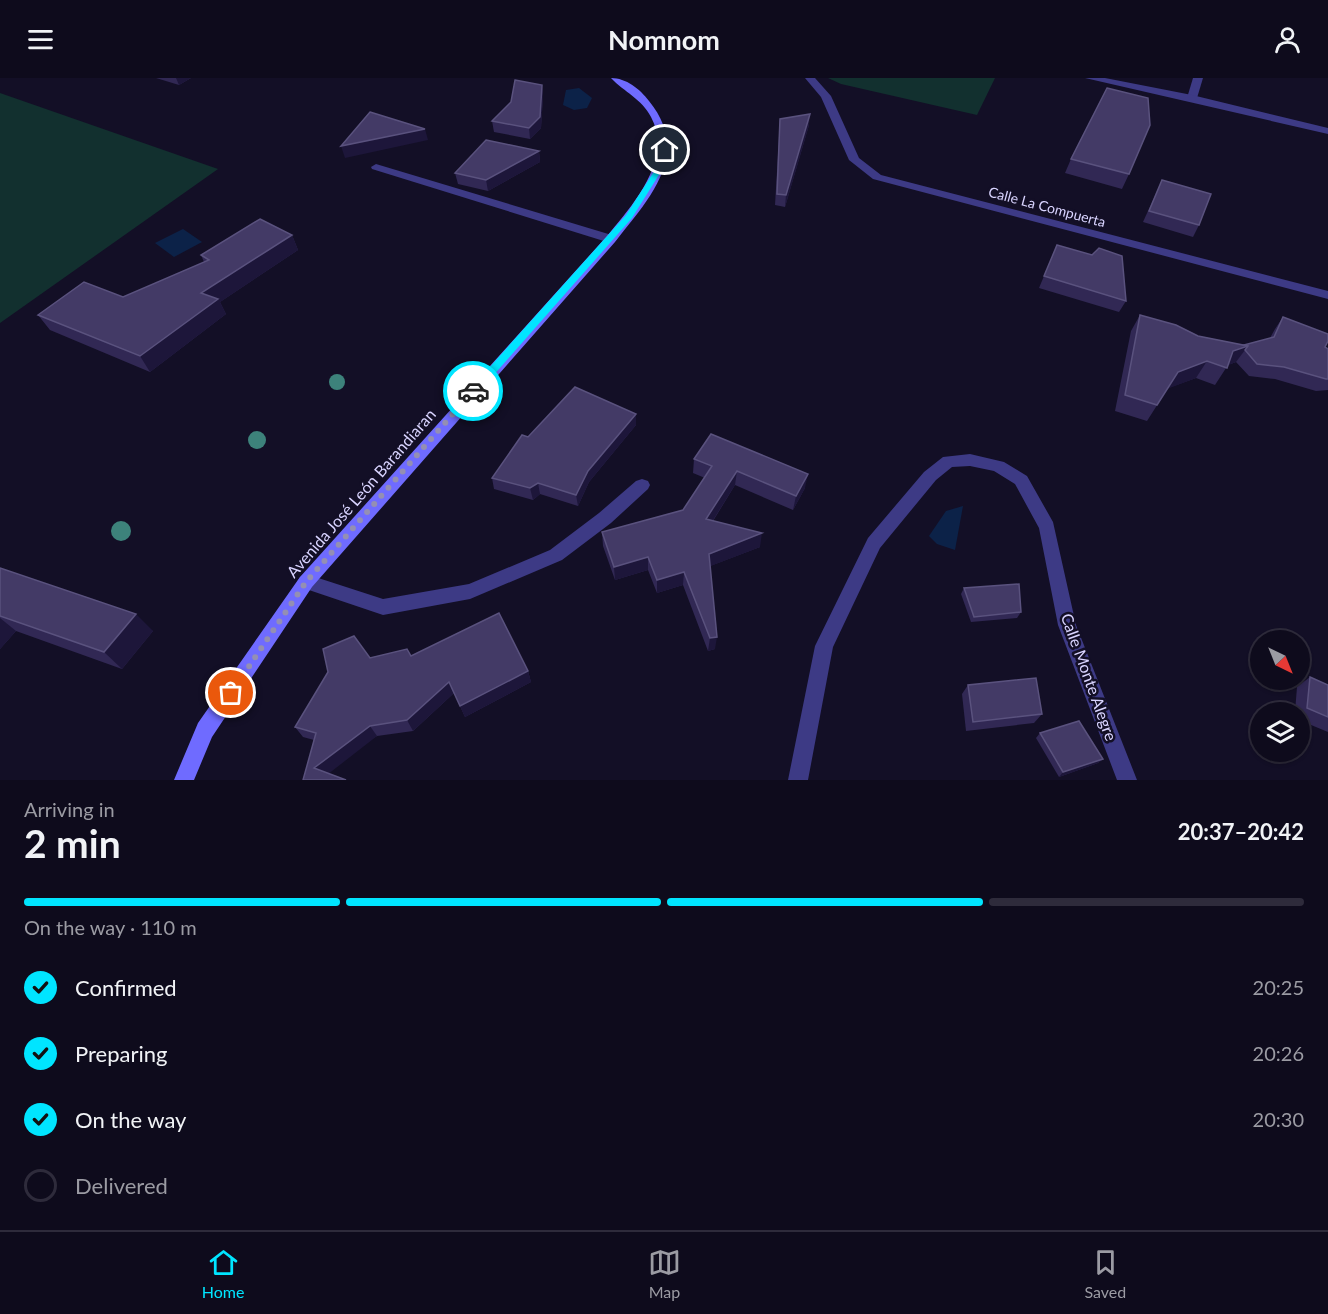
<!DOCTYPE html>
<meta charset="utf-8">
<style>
body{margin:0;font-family:Lato,sans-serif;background:#171425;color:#f1f3f6;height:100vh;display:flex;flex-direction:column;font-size:22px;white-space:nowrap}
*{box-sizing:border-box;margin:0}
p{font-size:20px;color:#9b9ba3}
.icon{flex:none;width:33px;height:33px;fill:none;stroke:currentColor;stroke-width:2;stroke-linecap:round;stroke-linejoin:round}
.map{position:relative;height:702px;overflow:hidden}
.drawer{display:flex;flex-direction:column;background:#0e0b1c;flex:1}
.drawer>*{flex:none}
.needle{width:39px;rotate:137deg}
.buttons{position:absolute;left:1250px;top:552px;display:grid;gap:12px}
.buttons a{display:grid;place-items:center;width:60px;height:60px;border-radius:50%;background:#0e0b1c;box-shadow:0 2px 4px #0004,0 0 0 2px #2e2b3b;font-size:30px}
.pin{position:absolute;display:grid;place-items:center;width:51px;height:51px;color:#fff;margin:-26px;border:3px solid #fff;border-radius:50%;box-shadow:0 2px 6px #0007}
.courier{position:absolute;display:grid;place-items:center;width:60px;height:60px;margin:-30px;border:4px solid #00e5ff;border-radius:50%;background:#fff;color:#222;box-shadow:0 2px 8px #0007}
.head em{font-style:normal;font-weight:700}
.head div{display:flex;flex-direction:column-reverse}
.head{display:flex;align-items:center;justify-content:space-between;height:102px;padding:0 24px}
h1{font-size:39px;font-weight:700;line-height:45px}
.bar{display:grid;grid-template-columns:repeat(4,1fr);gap:9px 6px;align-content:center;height:72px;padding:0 24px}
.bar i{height:8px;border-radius:4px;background:#2e2b3b}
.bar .on{background:#00e5ff}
.bar p{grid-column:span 4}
ol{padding:0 24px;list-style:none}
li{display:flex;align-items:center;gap:18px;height:66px}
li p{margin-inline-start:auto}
li .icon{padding:6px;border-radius:50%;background:#00e5ff;color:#111;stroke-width:4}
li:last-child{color:#9b9ba3}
li i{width:33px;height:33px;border:3px solid #2e2b3b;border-radius:50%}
header{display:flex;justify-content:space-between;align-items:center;height:78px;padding:0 24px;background:#0e0b1c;font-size:27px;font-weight:700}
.tabs{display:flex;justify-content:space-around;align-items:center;height:84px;border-top:2px solid #2e2b3b;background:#0e0b1c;font-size:16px;color:#9b9ba3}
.tabs a{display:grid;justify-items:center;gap:3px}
.tabs .on{color:#00e5ff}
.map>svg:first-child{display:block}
</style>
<header><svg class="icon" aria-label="menu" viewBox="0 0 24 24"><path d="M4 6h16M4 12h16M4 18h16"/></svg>Nomnom<svg class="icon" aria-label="person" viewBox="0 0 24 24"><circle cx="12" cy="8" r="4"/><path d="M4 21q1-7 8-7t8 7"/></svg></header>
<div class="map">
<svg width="1328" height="702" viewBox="0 0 1328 702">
<rect width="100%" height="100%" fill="#130f26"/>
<g fill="#12302f">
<path d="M828 0H995L977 37 841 6Z"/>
<path d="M0 15 218 91 0 245Z"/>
</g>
<g fill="#0c2248">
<path d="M579 10 592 20 587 30 574 32 563 27 566 12Z"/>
<path d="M183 151 202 164 174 179 155 165Z"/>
<path d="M963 428 955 472 937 466 929 458 946 433Z"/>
</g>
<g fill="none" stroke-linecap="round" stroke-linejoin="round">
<path fill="#3d3a85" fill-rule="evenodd" d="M1193 0H1203L1197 20 1192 23 1187 20Z"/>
<g fill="#3d3a85" fill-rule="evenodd">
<path d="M805 0H815L831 18 859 80 881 97 1328 213V221L873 101 849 82 821 19Z"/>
<path d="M1085 0H1105L1192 17 1328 50V56Z"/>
<path d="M376 86 615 158 617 161 611 165 607 164 372 91 371 89Z"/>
<path d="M970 376 1004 384 1027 398 1053 444 1076 547 1137 702H1117L1058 547 1039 450 1015 406 994 393 970 388 952 389 936 402 880 470 833 569 808 702H788L815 568 868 460 924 394 943 379Z"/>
<path d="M642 401 648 403 650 407 648 411 611 445 562 482 470 521 383 537 300 509 297 504 300 499 306 496 383 521 469 506 550 472 599 435 636 403Z"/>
</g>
<path fill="#6f6bff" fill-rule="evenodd" d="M611 0C626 0 640 11 649 23 692 76 650 120 615 164L312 509 212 659 194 702H174L198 645 300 499 607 158C632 128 674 81 651 39 642 21 624 14 611 0Z"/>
</g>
<g fill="#3d827b">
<circle cx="337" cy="304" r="8"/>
<circle cx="257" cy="362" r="9"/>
<circle cx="121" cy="453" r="10"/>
</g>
<g fill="#312854">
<path d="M156 0H191L179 7Z"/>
<path d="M542 7 543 18 541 50 530 61 494 54 492 43Z"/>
<path d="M780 41 809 47 785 129 775 127Z"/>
<path d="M539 73 540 84 488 113 458 106 455 95Z"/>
<path d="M1071 81 1129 96 1122 111 1065 95Z"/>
<path d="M1162 102 1199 147 1193 159 1143 144Z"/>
<path d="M292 157 298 172 220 224 226 236 150 294 50 252 38 237 123 219 204 184 201 177Z"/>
<path d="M1057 167 1126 223 1119 234 1039 210Z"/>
<path d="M1140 237 1198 258 1244 267 1270 260 1275 251 1283 239 1328 271V312L1316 313 1275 301 1249 298 1236 284 1228 287 1215 307 1196 300 1168 310 1147 343 1115 333 1131 253Z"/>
<path d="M636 336V347L589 404 578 428 540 416 533 422 494 411 492 400 528 359Z"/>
<path d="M694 381 805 410 793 432 735 407 713 443 760 469 710 488 715 571 708 573 683 507 657 515 648 492 615 502 603 468 602 454 683 432 705 400 693 395Z"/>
<path d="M0 490 153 553 122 591 16 553 0 571Z"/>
<path d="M964 510 1021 534 1017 540 971 544 961 516Z"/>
<path d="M411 578 528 593 531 604 465 639 454 615 413 653 377 658 303 702 314 662 303 659 295 649 370 580Z"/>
<path d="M1310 599 1328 607V654L1299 642V634H1295L1297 609Z"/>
<path d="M968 607 1042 636 1034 645 966 653 962 616Z"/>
<path d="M1040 655 1103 681 1098 685 1059 699 1036 660Z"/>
</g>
<g fill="#1d163a">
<path d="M176 0H191L179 7Z"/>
<path d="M542 7 543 18 541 50 530 61 529 50Z"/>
<path d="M810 36 809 47 785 129 786 117Z"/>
<path d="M425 51 428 62 345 80 341 68Z"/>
<path d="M539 73 540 84 488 113 486 102Z"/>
<path d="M292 157 298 172 220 224 226 236 150 294 140 278 201 215Z"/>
<path d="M1248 268 1236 284 1223 289 1233 273Z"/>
<path d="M1207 283 1196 300 1167 311 1178 294Z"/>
<path d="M636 336V347L589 404 578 428 576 417 588 393Z"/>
<path d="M737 393 735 407 705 455 706 441Z"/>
<path d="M808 396 805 410 793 432 796 418Z"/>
<path d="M538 405 540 416 533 422 530 410Z"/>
<path d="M762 455 760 469 708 489 709 476Z"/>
<path d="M648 479V492L615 502 614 489Z"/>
<path d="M684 494 683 507 657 515V502Z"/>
<path d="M136 536 153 553 122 591 104 574Z"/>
<path d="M0 540 16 553 0 571Z"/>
<path d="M717 559 715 571 708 573 710 560Z"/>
<path d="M528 593 531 604 465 639 460 628Z"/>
<path d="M449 604 454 615 413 653 407 642Z"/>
<path d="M370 648 377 658 323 700 314 690Z"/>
<path d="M1103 681 1098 685 1059 699 1063 694Z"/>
</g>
<g fill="#433a66" stroke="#5a527e" stroke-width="1.5">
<path d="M515 2 542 7 540 39 529 50 492 43 511 24Z"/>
<path d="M1107 10 1148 20 1150 47 1129 96 1071 81Z"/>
<path d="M370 34 425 51 341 68Z"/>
<path d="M810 36 786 117 777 116 780 41Z"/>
<path d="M486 62 539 73 486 102 455 95Z"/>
<path d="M1162 102 1211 116 1199 147 1149 133Z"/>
<path d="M260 141 292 157 201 215 218 221 140 278 38 237 84 204 123 219 209 182 201 177Z"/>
<path d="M1057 167 1092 177 1099 170 1122 178 1126 223 1044 198Z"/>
<path d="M1140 237 1176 247 1198 258 1248 268 1233 273 1227 290 1207 283 1178 294 1157 327 1125 317Z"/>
<path d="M1283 239 1328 256V263L1325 269 1328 271V301H1326L1284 289 1257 286 1245 272 1248 268 1244 267 1274 259Z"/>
<path d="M575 309 636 336 588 393 576 417 538 405 530 410 492 400 522 357 528 359Z"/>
<path d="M711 356 808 396 796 418 737 393 706 441 762 455 709 476 717 559 710 560 684 494 657 502 648 479 614 489 602 454 683 432 712 388 694 381Z"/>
<path d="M0 490 136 536 104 574 0 538Z"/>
<path d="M1019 506 1021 534 974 539 964 510Z"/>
<path d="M499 535 528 593 460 628 449 604 407 642 370 648 314 690 346 702H303L316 655 295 649 328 594 323 571 354 558 370 580 407 571 411 578Z"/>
<path d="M1310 599 1328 607V639L1307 630Z"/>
<path d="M1036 600 1042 636 973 644 968 607Z"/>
<path d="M1079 643 1103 681 1063 694 1040 655Z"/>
</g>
<path fill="#00e5ff" d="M665 70 668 72 662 92 632 140 477 316H470V311L626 137 655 92 661 72Z"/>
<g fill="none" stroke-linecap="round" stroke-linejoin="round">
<path stroke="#948fb3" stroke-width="6" stroke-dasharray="0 10.8" d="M231 615 306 504 473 313"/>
</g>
<g text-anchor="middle" stroke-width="5" stroke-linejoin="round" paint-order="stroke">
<g font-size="14" fill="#d9d4ff" stroke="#130f26">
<text transform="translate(1047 129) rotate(15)" y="5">Calle La Compuerta</text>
</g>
<g font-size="16" fill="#d9d4ff" stroke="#130f26">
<text transform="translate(361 415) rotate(-49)" y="6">Avenida José León Barandiaran</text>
<text transform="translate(1089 599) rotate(70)" y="6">Calle Monte Alegre</text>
</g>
</g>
</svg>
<div class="buttons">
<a><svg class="needle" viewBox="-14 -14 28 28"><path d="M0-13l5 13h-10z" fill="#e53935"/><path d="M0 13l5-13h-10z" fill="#9b9ba3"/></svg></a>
<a><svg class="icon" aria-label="layers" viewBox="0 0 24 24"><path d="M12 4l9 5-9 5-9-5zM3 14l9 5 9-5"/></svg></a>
</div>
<div class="pin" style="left:231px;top:615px;background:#ea580c"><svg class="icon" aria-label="bag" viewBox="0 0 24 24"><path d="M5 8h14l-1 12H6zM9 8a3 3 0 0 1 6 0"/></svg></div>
<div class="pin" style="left:665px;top:72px;background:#1f2937"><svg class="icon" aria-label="home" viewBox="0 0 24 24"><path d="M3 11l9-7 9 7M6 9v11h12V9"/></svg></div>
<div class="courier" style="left:473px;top:313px"><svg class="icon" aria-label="car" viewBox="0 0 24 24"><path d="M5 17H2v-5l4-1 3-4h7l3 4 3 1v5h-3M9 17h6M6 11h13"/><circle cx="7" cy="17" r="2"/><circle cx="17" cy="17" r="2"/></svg></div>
</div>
<section class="drawer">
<div class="head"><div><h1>2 min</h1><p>Arriving in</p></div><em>20:37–20:42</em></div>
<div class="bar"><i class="on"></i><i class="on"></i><i class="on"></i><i></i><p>On the way · 110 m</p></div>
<ol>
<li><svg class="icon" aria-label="check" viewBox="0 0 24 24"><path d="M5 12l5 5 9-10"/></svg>Confirmed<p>20:25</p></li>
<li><svg class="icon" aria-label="check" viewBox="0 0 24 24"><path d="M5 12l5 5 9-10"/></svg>Preparing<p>20:26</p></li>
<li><svg class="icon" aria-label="check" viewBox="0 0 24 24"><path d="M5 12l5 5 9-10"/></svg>On the way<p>20:30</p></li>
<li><i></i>Delivered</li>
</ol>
</section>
<nav class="tabs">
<a class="on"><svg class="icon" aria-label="home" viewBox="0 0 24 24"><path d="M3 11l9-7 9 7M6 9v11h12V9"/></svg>Home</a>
<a><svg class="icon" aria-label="map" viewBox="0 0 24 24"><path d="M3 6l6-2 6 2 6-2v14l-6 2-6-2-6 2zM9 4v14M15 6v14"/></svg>Map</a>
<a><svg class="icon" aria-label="saved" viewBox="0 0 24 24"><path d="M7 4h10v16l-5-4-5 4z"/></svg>Saved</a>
</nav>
